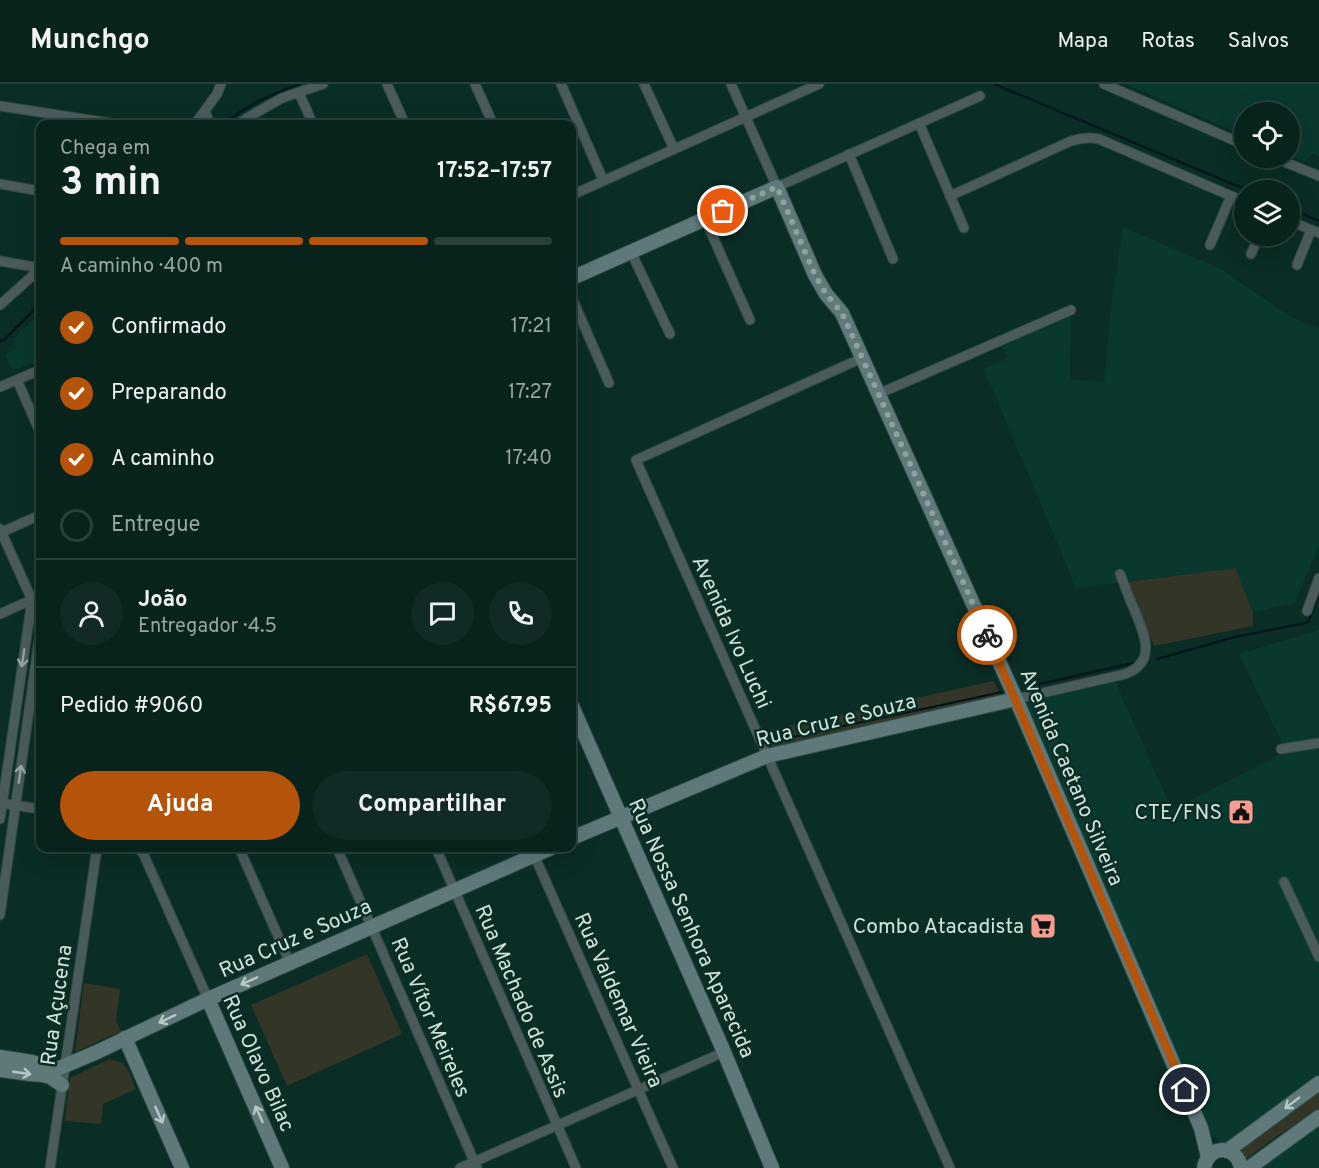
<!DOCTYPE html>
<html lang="pt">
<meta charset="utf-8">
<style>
body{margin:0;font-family:Overpass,sans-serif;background:#112a25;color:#f1f3f6;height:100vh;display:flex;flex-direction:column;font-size:22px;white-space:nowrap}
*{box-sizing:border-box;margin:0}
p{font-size:20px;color:#98a4a3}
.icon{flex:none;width:33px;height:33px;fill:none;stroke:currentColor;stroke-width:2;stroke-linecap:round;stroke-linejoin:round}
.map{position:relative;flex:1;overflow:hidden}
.side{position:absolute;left:36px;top:36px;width:540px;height:732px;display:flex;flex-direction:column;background:#08221c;border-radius:12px;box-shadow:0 6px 24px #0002,0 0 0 2px #293f3b}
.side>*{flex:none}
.buttons{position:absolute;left:1234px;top:18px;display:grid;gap:12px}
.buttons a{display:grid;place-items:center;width:66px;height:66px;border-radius:50%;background:#08221c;box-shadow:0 6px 24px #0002,0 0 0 2px #293f3b;font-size:30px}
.pin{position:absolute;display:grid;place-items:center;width:51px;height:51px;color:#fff;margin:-26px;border:3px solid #fff;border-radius:50%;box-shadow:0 2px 6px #0007}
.courier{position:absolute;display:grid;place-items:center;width:60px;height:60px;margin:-30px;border:4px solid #b45309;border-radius:50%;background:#fff;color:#222;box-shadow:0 2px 8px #0007}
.overview em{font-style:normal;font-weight:700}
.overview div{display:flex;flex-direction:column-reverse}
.overview{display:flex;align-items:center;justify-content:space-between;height:102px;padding:0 24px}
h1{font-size:39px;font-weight:700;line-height:45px}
.bar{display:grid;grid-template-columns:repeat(4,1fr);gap:9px 6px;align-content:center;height:72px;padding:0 24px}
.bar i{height:8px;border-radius:4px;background:#293f3b}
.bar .current{background:#b45309}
.bar p{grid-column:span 4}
.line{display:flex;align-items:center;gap:15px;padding:0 24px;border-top:2px solid #293f3b}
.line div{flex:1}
.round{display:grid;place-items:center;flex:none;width:63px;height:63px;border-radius:32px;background:#112a25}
ol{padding:0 24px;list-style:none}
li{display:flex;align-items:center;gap:18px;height:66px}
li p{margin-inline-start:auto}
li .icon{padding:6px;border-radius:50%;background:#b45309;color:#fff;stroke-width:4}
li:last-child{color:#98a4a3}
li i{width:33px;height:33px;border:3px solid #293f3b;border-radius:50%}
.action{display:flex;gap:12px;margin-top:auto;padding:12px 24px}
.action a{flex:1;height:69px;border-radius:36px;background:#b45309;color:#fff;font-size:24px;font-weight:700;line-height:69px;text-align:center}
.action a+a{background:#112a25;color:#f1f3f6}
header{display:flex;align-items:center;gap:36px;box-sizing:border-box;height:84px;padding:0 30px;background:#08221c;border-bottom:2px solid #293f3b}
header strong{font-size:28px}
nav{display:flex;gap:33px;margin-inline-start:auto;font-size:21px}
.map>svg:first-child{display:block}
</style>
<header>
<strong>Munchgo</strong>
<nav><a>Mapa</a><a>Rotas</a><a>Salvos</a></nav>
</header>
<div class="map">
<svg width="1319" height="1084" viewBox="0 0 1319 1084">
<rect width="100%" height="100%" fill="#0a2d25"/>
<g fill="#09382f">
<path d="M1125 0H1319V72L1313 70 1304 78 1290 72V28H1245V52Z"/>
<path d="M1123 143 1221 185 1291 233 1319 245V460L1295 519 1253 528 1234 484 1076 504 984 285 1007 274 1003 262 1071 232 1070 295 1104 298 1111 222Z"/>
<path d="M40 229V276L13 287 5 270 16 264 14 254Z"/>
<path d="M1319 546V993L1223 1062 1204 1042 1021 618 1115 597 1172 726 1286 667 1239 570Z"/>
<path d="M1319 1041V1084H1258Z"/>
</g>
<g fill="#333626">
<path d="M1235 484 1253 528V542L1154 562 1127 498Z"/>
<path d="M994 597 1001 613 773 668 765 647Z"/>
<path d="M367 870 402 950 287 1002 251 921Z"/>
<path d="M84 899 120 905 116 937 121 947 75 968Z"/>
<path d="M110 975C129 978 129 989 136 1005L103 1020 101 1040 65 1037 70 994Z"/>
<path d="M1319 1005V1026L1277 1052 1246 1075 1239 1065Z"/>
</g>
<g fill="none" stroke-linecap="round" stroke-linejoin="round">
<g stroke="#00121c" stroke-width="2">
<path d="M994 0 1247 106"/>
<path d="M225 40C245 21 273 10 299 0"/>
<path d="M1290 124 1319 137"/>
<path d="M0 257 4 256 40 220"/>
<path d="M1157 575 1235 553 1306 539 1309 536 1319 511"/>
<path d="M1026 603 1133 579"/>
<path d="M774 657 1002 608"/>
</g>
<defs>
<g id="street">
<path d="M387 0 405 40"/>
<path d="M475 0 493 40"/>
<path d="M561 0 603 96"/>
<path d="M644 0 674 65"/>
<path d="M731 0 777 103 980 12"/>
<path d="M1104 0 1245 61"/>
<path d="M299 9 313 40"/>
<path d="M0 22 116 40"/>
<path d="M205 27 210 40"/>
<path d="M919 39 964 144"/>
<path d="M195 40 217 10 221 0"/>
<path d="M238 40 252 31 282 14 323 0"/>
<path d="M849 70 893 175"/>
<path d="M1275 74 1319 92"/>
<path d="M0 100 40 107"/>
<path d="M572 111 819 0"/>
<path d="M950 112 1071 57C1081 54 1089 53 1099 55L1245 118"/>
<path d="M705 135 750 236"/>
<path d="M1290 137 1319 149"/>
<path d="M1210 161 1231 112"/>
<path d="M631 168 670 250"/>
<path d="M1251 170 1259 152"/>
<path d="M0 177 40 184"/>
<path d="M1297 181 1311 146"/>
<path d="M572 214 609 299"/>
<path d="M0 221 40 185"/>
<path d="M862 274 636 376 950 1084"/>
<path d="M17 296 40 348"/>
<path d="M0 303 40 286"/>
<path d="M878 310 1071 226"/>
<path d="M0 445 32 516 0 735"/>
<path d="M0 449 40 431"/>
<path d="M1307 527 1319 494"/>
<path d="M0 530 40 512"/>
<path d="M1016 615 1125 590C1158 578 1144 549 1134 525 1129 514 1125 502 1120 490"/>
<path d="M1281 665 1319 659"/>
<path d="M0 719 40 725"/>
<path d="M134 764 140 766 143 769 208 915"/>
<path d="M239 764 290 879"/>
<path d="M337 764 477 1084"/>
<path d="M436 764 576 1084"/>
<path d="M531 764 673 1084"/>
<path d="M1284 798 1319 873"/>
<path d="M0 831 40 549"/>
<path d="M50 1084 97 764"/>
<path d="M460 1084 724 968"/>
</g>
<g id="secondary">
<path d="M572 194 777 103 815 191 826 210 842 229 1016 615 1201 1044 1208 1073"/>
<path d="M572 622 724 968 772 1084"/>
<path d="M572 754 767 672 1016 615"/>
<path d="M208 915 282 1084"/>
<path d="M125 954 182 1084"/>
<path d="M0 973 32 978 58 985"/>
<path d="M0 986 30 990 43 991 97 968 208 915 551 764"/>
<path d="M43 991 50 993 62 1001"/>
<path d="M1227 1067 1319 999"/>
<path d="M1204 1084C1208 1060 1237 1060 1241 1084"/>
<path d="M1249 1084 1319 1033"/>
</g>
</defs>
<use href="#street" stroke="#2a4a42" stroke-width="11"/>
<use href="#secondary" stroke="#2a4a42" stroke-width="16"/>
<use href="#street" stroke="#4b5b5c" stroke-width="9"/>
<use href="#secondary" stroke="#5f787a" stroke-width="14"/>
</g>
<defs><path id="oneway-shaft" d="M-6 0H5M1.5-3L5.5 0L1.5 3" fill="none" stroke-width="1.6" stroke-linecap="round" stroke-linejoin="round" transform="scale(1.5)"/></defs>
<g stroke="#94a5a2">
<use href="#oneway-shaft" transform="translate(23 574) rotate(98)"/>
<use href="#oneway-shaft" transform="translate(20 690) rotate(-82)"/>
</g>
<g stroke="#b4c8c4">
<use href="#oneway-shaft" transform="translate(249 897) rotate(156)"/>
<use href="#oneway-shaft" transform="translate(167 935) rotate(155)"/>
<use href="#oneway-shaft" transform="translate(22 989) rotate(8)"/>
<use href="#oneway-shaft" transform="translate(1292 1019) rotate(143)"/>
<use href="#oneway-shaft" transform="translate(259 1030) rotate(-114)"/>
<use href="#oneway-shaft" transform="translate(159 1031) rotate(66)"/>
</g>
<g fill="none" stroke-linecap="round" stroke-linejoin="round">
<path stroke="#8ba39c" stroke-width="6" stroke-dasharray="0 10.8" d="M723 127 777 103 815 191 826 210 842 229 987 551"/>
<path stroke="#b45309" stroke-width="8" d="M987 551 1185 1006"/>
</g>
<defs>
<symbol id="civic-square" viewBox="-11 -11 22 22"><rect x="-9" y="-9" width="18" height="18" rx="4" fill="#f59d8e" stroke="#0a2d25"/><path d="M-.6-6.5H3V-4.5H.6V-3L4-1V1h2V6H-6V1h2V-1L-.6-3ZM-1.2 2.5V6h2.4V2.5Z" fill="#111"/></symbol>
<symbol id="supermarket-square" viewBox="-11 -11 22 22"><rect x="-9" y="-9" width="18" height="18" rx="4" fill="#f59d8e" stroke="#0a2d25"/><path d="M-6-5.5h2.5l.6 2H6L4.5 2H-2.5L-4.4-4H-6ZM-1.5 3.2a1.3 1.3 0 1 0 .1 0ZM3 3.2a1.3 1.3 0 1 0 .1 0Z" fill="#111"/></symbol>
</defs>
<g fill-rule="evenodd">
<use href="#civic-square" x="1226" y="713" width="30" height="30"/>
<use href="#supermarket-square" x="1028" y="827" width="30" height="30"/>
</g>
<g text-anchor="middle" stroke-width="5" stroke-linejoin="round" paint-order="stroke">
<g font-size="21" fill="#d0e2dc" stroke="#0a2d25">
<text transform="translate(732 548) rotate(66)" y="7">Avenida Ivo Luchi</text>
<text transform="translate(836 636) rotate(-14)" y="7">Rua Cruz e Souza</text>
<text transform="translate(1072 693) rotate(67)" y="7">Avenida Caetano Silveira</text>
<text transform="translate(692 844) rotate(66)" y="7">Rua Nossa Senhora Aparecida</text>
<text transform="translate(295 854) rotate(-24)" y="7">Rua Cruz e Souza</text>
<text transform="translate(619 916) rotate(66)" y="7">Rua Valdemar Vieira</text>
<text transform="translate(522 917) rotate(67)" y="7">Rua Machado de Assis</text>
<text transform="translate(56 921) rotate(-82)" y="7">Rua Açucena</text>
<text transform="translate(431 933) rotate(67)" y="7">Rua Vítor Meireles</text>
<text transform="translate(259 979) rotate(66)" y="7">Rua Olavo Bilac</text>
</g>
<g font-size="21" fill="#d0e2dc" stroke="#0a2d25" text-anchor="end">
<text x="1222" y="735">CTE/FNS</text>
<text x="1024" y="849">Combo Atacadista</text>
</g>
</g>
</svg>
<div class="buttons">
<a><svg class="icon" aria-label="locate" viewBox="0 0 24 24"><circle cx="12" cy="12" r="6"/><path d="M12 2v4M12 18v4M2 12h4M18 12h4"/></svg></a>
<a><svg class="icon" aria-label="layers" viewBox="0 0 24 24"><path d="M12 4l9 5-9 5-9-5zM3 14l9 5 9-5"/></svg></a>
</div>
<div class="pin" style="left:723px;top:127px;background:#ea580c"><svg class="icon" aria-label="bag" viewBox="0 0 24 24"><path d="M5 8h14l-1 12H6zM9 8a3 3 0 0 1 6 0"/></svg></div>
<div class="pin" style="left:1185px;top:1006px;background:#1f2937"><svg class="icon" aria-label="home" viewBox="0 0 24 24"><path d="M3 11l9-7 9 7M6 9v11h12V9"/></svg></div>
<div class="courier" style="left:987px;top:551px"><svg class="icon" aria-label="bike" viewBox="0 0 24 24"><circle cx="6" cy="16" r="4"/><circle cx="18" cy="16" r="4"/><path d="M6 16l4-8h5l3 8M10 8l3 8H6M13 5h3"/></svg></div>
<section class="side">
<div class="overview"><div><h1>3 min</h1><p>Chega em</p></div><em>17:52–17:57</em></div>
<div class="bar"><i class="current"></i><i class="current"></i><i class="current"></i><i></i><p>A caminho · 400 m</p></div>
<ol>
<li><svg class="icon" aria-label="check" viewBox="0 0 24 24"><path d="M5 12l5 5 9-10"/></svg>Confirmado<p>17:21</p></li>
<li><svg class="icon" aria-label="check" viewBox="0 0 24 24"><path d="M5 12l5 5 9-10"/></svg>Preparando<p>17:27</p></li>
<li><svg class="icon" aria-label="check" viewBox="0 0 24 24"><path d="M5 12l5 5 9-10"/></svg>A caminho<p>17:40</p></li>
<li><i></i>Entregue</li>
</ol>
<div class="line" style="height:108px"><a class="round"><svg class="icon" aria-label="person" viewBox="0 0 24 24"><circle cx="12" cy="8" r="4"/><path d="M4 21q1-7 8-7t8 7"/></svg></a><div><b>João</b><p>Entregador · 4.5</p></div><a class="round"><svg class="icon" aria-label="chat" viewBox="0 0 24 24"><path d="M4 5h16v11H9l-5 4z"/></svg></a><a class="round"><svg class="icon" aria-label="phone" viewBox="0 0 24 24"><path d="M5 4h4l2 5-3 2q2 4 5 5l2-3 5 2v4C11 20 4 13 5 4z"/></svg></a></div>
<div class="line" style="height:78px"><div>Pedido #9060</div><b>R$67.95</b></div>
<div class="action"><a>Ajuda</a><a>Compartilhar</a></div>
</section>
</div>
